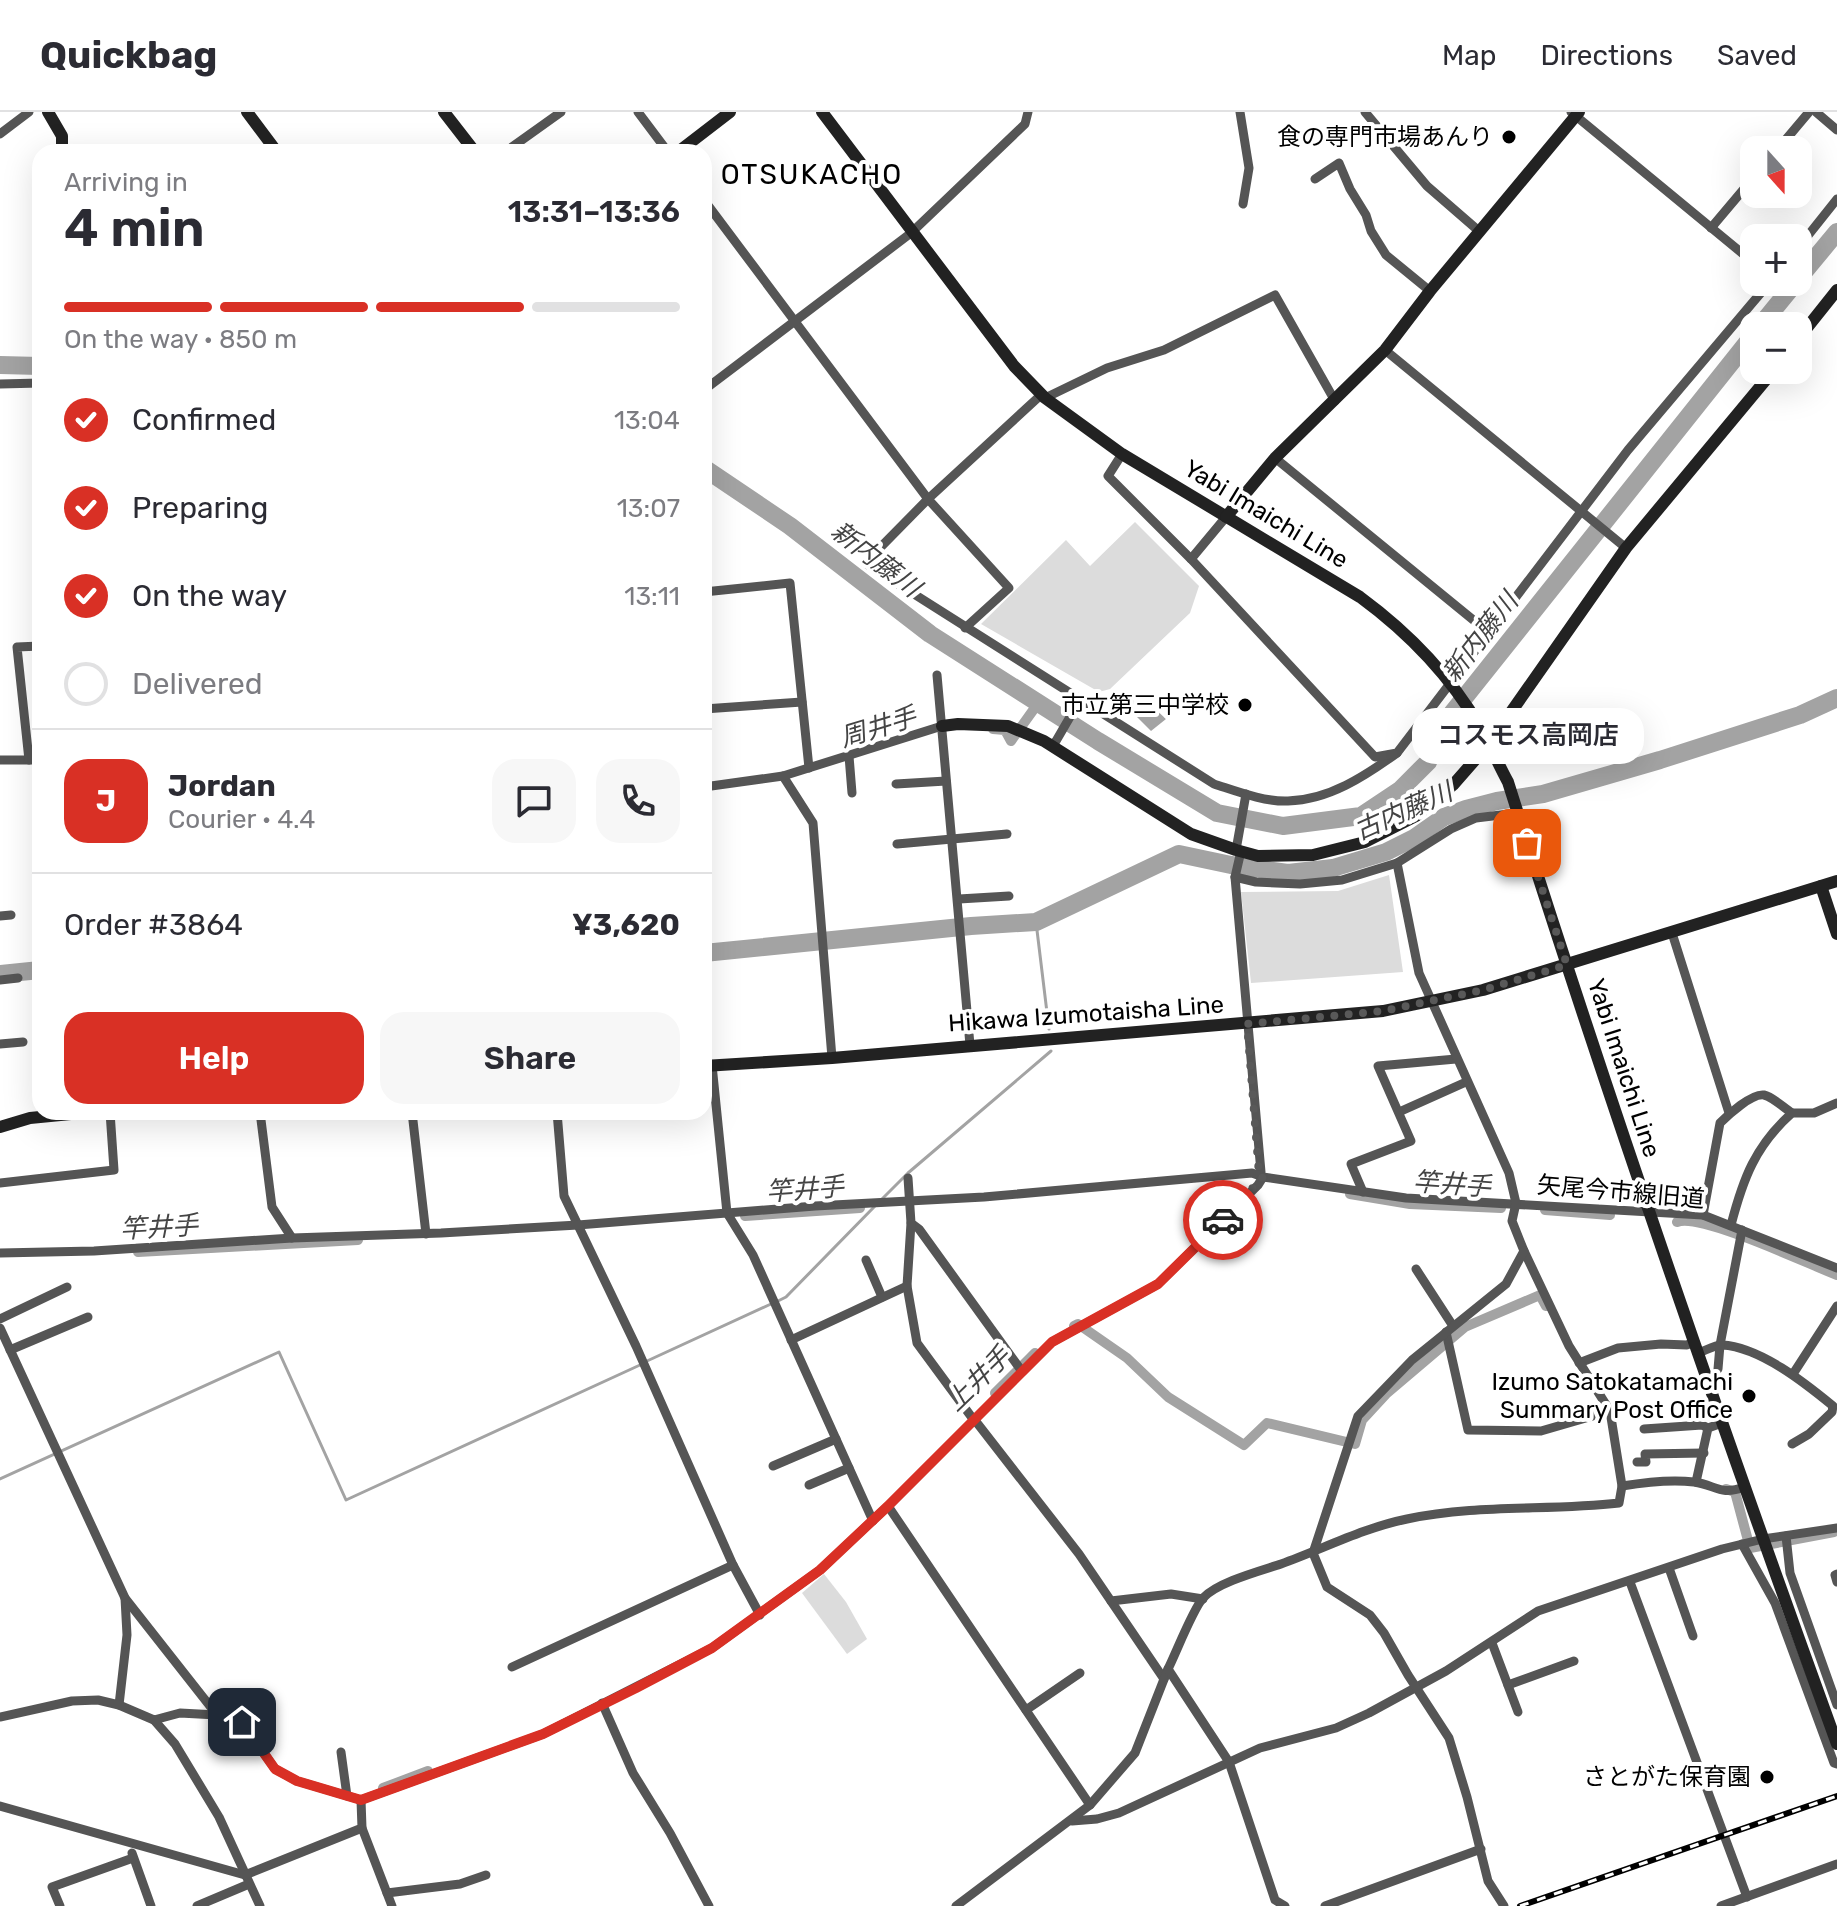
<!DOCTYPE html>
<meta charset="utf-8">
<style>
body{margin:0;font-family:Rubik,"Noto Sans JP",sans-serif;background:#f7f7f7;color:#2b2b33;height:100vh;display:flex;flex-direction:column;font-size:30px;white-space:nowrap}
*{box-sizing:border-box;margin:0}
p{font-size:26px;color:#7c7c81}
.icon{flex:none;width:44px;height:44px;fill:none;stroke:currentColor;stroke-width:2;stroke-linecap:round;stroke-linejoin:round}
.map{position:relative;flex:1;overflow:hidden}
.panel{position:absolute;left:32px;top:32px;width:680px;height:976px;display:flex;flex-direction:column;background:#fff;border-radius:24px;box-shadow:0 8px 32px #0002}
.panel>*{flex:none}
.needle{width:52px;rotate:159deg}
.tools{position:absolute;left:1740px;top:24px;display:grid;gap:16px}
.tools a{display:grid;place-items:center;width:72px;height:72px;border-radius:16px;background:#fff;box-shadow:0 8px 32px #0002;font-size:40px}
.pin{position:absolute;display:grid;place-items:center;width:68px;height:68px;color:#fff;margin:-34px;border-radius:16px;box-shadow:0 4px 12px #0006}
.courier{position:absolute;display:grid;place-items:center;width:80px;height:80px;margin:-40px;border:6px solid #d93025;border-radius:50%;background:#fff;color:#222;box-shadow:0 2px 10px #0007}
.bubble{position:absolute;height:56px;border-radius:24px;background:#fff;box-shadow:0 8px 32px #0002;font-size:26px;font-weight:600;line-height:56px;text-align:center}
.summary em{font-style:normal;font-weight:600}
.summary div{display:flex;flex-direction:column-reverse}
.summary{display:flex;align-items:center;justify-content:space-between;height:136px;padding:0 32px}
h1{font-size:52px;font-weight:600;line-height:60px}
.bar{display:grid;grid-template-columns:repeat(4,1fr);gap:12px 8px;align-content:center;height:96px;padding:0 32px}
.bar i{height:10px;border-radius:6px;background:#e1e1e2}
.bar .selected{background:#d93025}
.bar p{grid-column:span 4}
.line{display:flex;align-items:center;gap:20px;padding:0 32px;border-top:2px solid #e1e1e2}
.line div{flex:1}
.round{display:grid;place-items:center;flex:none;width:84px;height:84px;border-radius:24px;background:#f7f7f7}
ol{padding:0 32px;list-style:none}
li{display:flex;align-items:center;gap:24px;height:88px}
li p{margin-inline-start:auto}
li .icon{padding:8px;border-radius:50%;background:#d93025;color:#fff;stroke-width:4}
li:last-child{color:#7c7c81}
li i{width:44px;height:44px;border:4px solid #e1e1e2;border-radius:50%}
.primary-button{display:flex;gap:16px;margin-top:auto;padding:16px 32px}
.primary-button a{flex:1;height:92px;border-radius:24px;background:#d93025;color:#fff;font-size:32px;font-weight:600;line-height:92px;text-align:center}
.primary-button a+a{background:#f7f7f7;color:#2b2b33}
header{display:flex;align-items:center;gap:48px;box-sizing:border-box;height:112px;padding:0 40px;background:#fff;border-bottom:2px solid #e1e1e2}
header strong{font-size:38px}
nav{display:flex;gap:44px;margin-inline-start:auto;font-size:28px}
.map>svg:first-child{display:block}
</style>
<header>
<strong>Quickbag</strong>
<nav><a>Map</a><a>Directions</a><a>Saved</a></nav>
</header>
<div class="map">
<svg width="1837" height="1794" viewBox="0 0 1837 1794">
<rect width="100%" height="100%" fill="#fff"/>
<g fill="#dcdcdc">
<path d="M1135 410 1199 474 1190 501 1110 577 1099 580 981 512 1066 428 1090 454Z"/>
<path d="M1389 763 1403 860 1251 871 1241 780 1338 779Z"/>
<path d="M824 1462 846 1490 867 1527 847 1542 802 1481Z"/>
</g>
<path fill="#a3a3a3" d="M1139 582 1166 607 1151 619 1127 595Z"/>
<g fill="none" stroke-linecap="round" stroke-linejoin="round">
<g stroke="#a3a3a3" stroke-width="3">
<path d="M1036 810 1049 917"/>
<path d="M880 1089 908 1061 1051 939"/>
<path d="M778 1189 786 1185 875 1094"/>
<path d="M647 1249 771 1192"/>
<path d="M0 1367 279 1240 346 1388 640 1253"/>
</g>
<g stroke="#a3a3a3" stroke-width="10">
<path d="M993 617 1005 618 1011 629 1039 590"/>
<path d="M1350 1082 1410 1092 1501 1096"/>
<path d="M1545 1098 1610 1103"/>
<path d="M745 1104 860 1096"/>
<path d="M1677 1110C1701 1101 1808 1152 1837 1163"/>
<path d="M138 1140 358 1128"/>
<path d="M1074 1214 1078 1212 1127 1246 1168 1285 1244 1333 1267 1311 1355 1332 1362 1308 1386 1282 1465 1215 1540 1183 1546 1194"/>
<path d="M995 1281 1035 1241"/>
<path d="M1726 1377 1735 1380 1750 1436 1834 1420"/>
<path d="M383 1676 428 1659"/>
</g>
<g stroke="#a3a3a3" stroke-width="18">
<path d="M1798 167 1837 120"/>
<path d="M1760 214 1796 170"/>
<path d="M0 253 40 254"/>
<path d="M704 356 790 414 930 522 1098 629 1217 701 1283 714 1361 704 1400 678 1428 650 1441 615 1754 222"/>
<path d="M704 841 971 814 1036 810 1179 742 1231 753 1288 761 1333 756 1386 740 1414 726 1444 705 1466 697 1497 689 1543 682 1660 648 1800 603 1837 586"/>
<path d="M0 862 40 858"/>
</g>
<g stroke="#555" stroke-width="9">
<path d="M638 0 668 40"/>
<path d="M1240 0 1249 56 1243 92"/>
<path d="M1365 0 1427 74 1480 120"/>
<path d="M1571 0 1754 151"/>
<path d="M1816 0 1837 18"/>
<path d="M0 22 29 0"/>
<path d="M1777 38 1809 0"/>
<path d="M505 40 561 0"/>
<path d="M1315 67 1339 51 1350 77 1366 103 1371 119 1386 143 1430 179"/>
<path d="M704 88 928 387 865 451 1214 672C1236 679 1264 690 1288 689 1329 688 1365 664 1397 641"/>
<path d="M1711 116 1754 65"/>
<path d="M1798 136 1837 87"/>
<path d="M1385 238 1626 436"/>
<path d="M0 272 40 271"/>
<path d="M704 278 911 121 1025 12 1028 0"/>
<path d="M1045 286 1107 256 1164 238 1275 183 1335 289"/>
<path d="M1122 342 1108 364 1191 447 1375 645 1397 641 1628 338 1770 170"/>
<path d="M1275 346 1488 520"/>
<path d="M1191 447 1226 405"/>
<path d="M704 480 790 471 809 656"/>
<path d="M965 516 1009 476 928 387 1042 282"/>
<path d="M937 563 970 933"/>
<path d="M704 597 802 590"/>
<path d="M1051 633 1056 629 1081 586"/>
<path d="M849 644 852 681"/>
<path d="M0 648H40"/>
<path d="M29 648 17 535 40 534"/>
<path d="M783 664 813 711 832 946"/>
<path d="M896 672 946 669"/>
<path d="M704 675 783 664 942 614"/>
<path d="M897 732 1007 722"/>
<path d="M1236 738 1246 682"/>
<path d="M1241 739 1235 765 1261 1060 1259 1063"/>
<path d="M1235 765 1256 770 1300 772 1342 768 1397 751 1451 717 1476 706 1517 701"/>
<path d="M959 787 1009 784"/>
<path d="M0 804 11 803"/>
<path d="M1672 821 1729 1001"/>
<path d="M0 868 18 866"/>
<path d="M0 932 23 930"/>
<path d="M712 953 727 1101 753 1143 873 1409"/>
<path d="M260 1000 272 1095 292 1126"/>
<path d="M412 1000 426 1122"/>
<path d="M557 1000 564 1084 636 1234 733 1453 760 1503"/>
<path d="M1399 1000 1466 970"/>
<path d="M908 1066 911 1111 919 1117 1021 1258"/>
<path d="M0 1071 114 1058 110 1000"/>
<path d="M1363 1080 1351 1052 1411 1029 1378 954 1456 947"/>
<path d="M1703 1103 1720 1011C1728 1003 1752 981 1764 983 1773 985 1784 996 1792 1001"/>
<path d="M911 1111 907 1174 917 1231 973 1307"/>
<path d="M1731 1113C1743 1067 1755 1034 1792 1001H1814L1837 991"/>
<path d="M0 1141 94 1139 292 1126 441 1121 578 1113 815 1094 984 1085 1252 1061 1263 1065 1406 1086 1703 1103 1837 1156"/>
<path d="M866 1148 882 1185"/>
<path d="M1416 1157 1453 1214"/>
<path d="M0 1207 67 1175"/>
<path d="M0 1216 125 1486 217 1603"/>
<path d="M1446 1220 1468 1318 1541 1319 1610 1299"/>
<path d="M791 1228 907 1174"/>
<path d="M10 1238 88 1205"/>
<path d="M1698 1241C1705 1239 1714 1233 1722 1233 1760 1235 1805 1271 1833 1294L1832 1300 1809 1322 1792 1332"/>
<path d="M1579 1251 1618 1236 1661 1232 1687 1233 1693 1230"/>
<path d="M1718 1257 1720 1233 1742 1118"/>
<path d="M1793 1262 1837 1194"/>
<path d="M974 1307 1079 1442 1164 1567"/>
<path d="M1644 1317 1702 1313 1708 1316"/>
<path d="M1637 1350H1646L1645 1342 1704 1341"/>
<path d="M773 1354 836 1327"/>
<path d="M1696 1370 1708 1316 1722 1311"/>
<path d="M809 1373 849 1356"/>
<path d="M1622 1374C1646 1370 1670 1367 1694 1370 1716 1373 1720 1384 1744 1375"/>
<path d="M888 1394 1090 1693"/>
<path d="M1786 1424 1790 1461 1837 1593"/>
<path d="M1742 1432 1775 1491 1834 1651 1837 1652"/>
<path d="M1669 1456 1693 1524"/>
<path d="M1837 1462 1835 1463 1837 1470"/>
<path d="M1630 1470 1747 1785"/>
<path d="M1111 1489 1171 1482 1203 1487"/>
<path d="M1492 1531 1518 1600"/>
<path d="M512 1555 733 1453"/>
<path d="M1508 1573 1574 1549"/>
<path d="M602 1591 633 1661 670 1721 709 1794"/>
<path d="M119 1593 127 1523 125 1486"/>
<path d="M1026 1598 1080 1561"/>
<path d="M0 1605 72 1589 98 1588 119 1593 154 1608 180 1601 217 1603 242 1610 275 1657 297 1669 361 1688 543 1622 712 1536 820 1458 888 1394 1052 1230 1158 1172 1258 1073 1263 1065"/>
<path d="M154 1608 175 1632 219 1705 260 1794"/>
<path d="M341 1640 347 1684"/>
<path d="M0 1694 245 1763 362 1716 361 1688"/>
<path d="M1072 1709 1097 1707 1119 1701 1260 1636 1336 1616 1369 1601 1446 1559 1538 1499 1722 1437 1763 1427 1837 1416"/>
<path d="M362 1716 392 1794"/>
<path d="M132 1741 151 1794"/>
<path d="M387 1781 460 1772 486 1763"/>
<path d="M60 1794 52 1775 133 1746"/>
<path d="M197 1794 249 1772"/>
<path d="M956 1794 1090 1693 1135 1641 1168 1557"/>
<path d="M1285 1794 1275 1788 1229 1650 1168 1557C1176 1541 1193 1497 1203 1486 1218 1470 1260 1459 1281 1452 1323 1437 1363 1416 1407 1407 1476 1392 1549 1399 1619 1391L1622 1374 1610 1299 1569 1234 1524 1139 1512 1109 1516 1091 1509 1061 1419 861 1397 751"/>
<path d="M1325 1794 1481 1737"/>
<path d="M1504 1794 1488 1769 1467 1685 1449 1626 1408 1563 1384 1521 1370 1503 1327 1475 1313 1441 1358 1304 1412 1248 1506 1172 1524 1139"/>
<path d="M1721 1794 1837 1752"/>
</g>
<g stroke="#222" stroke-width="12">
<path d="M48 0 62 24V40"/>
<path d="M247 0 277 40"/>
<path d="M444 0 475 40"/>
<path d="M822 0 1014 254 1045 286 1122 342 1360 485C1409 521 1449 562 1480 615 1490 632 1498 652 1508 670 1610 993 1721 1313 1837 1632"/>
<path d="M678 40 730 0"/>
<path d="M1798 227 1837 178"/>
<path d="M1226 405 1275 346 1385 238 1430 179 1579 0"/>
<path d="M942 614 958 612 1008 614 1044 629 1191 722 1236 738 1258 744 1313 743 1365 730 1416 704 1453 673 1488 633 1626 436 1774 258"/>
<path d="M1821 774 1837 822"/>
<path d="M704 954 832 946 1383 899 1483 878 1837 769"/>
<path d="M0 1015 30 1006 91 1000"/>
</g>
<defs>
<path id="rail" d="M1520 1794 1837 1684"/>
</defs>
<use href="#rail" stroke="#000" stroke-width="6"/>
<use href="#rail" stroke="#fff" stroke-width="3" stroke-dasharray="9" stroke-linecap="butt"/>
</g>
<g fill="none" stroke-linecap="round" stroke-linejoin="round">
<path stroke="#595959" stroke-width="8" stroke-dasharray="0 14.4" d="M1223 1108 1263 1065 1259 1063 1247 912 1383 899 1483 878 1567 853 1527 731"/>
<path stroke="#d93025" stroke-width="10" d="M242 1610 275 1657 297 1669 361 1688 543 1622 636 1576 712 1536 820 1458 888 1394 1052 1230 1158 1172 1223 1108"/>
</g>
<g fill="#000" stroke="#fff" stroke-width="3">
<circle cx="1509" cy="25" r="8"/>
<circle cx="1245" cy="593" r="8"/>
<circle cx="1749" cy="1284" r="8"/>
<circle cx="1767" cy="1665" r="8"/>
</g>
<g text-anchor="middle" stroke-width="8" stroke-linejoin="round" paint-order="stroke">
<g font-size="24" fill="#000" stroke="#fff" text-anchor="end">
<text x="1493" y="33">食の専門市場あんり</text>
<text x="1229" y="601">市立第三中学校</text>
<text x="1733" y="1278">Izumo Satokatamachi<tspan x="1733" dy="28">Summary Post Office</tspan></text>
<text x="1751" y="1673">さとがた保育園</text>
</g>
<g font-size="24" fill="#000" stroke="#fff">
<text transform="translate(1266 402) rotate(31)" y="8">Yabi Imaichi Line</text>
<text transform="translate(1086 902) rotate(-4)" y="8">Hikawa Izumotaisha Line</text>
<text transform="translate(1624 956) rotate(72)" y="8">Yabi Imaichi Line</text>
<text transform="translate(1621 1080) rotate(5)" y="8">矢尾今市線旧道</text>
</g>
<g font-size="26" font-style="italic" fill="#444" stroke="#fff">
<text transform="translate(876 447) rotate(38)" y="9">新内藤川</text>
<text transform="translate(1480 525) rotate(-52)" y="9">新内藤川</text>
<text transform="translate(878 615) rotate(-17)" y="9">周井手</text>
<text transform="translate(1403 699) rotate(-24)" y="9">古内藤川</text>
<text transform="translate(1452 1072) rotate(4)" y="9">竿井手</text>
<text transform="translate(805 1077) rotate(-4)" y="9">竿井手</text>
<text transform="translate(159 1115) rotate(-3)" y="9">竿井手</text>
<text transform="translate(978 1267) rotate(-44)" y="9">上井手</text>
</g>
<g font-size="28" letter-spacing="2" fill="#000" stroke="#fff">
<text x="812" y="72">OTSUKACHO</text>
</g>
</g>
</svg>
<div class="tools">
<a><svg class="needle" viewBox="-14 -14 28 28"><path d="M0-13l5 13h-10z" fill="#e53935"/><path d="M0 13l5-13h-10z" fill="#7c7c81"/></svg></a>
<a>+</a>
<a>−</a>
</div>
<div class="pin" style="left:1527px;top:731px;background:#ea580c"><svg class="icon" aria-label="bag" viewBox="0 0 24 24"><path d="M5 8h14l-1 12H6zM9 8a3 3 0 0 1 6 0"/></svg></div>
<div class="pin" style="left:242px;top:1610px;background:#1f2937"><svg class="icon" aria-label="home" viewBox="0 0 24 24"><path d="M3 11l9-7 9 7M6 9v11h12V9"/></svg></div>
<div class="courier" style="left:1223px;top:1108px"><svg class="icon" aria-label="car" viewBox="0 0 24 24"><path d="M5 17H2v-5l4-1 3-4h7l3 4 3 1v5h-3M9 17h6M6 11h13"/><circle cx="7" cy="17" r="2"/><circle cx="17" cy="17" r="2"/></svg></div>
<div class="bubble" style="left:1412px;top:596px;width:232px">コスモス高岡店</div>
<section class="panel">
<div class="summary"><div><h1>4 min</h1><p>Arriving in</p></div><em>13:31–13:36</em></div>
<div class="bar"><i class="selected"></i><i class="selected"></i><i class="selected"></i><i></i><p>On the way · 850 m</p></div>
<ol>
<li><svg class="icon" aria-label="check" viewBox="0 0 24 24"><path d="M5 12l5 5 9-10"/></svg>Confirmed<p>13:04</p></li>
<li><svg class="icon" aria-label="check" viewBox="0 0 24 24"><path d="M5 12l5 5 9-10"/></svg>Preparing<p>13:07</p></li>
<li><svg class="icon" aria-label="check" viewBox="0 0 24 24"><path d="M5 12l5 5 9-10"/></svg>On the way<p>13:11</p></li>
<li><i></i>Delivered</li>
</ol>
<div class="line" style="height:144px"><b class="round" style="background:#d93025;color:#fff">J</b><div><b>Jordan</b><p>Courier · 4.4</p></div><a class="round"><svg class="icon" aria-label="chat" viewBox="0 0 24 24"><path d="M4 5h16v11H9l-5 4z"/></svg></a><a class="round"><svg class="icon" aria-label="phone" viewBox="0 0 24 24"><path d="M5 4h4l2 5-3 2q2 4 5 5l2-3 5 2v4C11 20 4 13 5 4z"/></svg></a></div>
<div class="line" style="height:104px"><div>Order #3864</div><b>¥3,620</b></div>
<div class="primary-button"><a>Help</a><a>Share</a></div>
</section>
</div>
